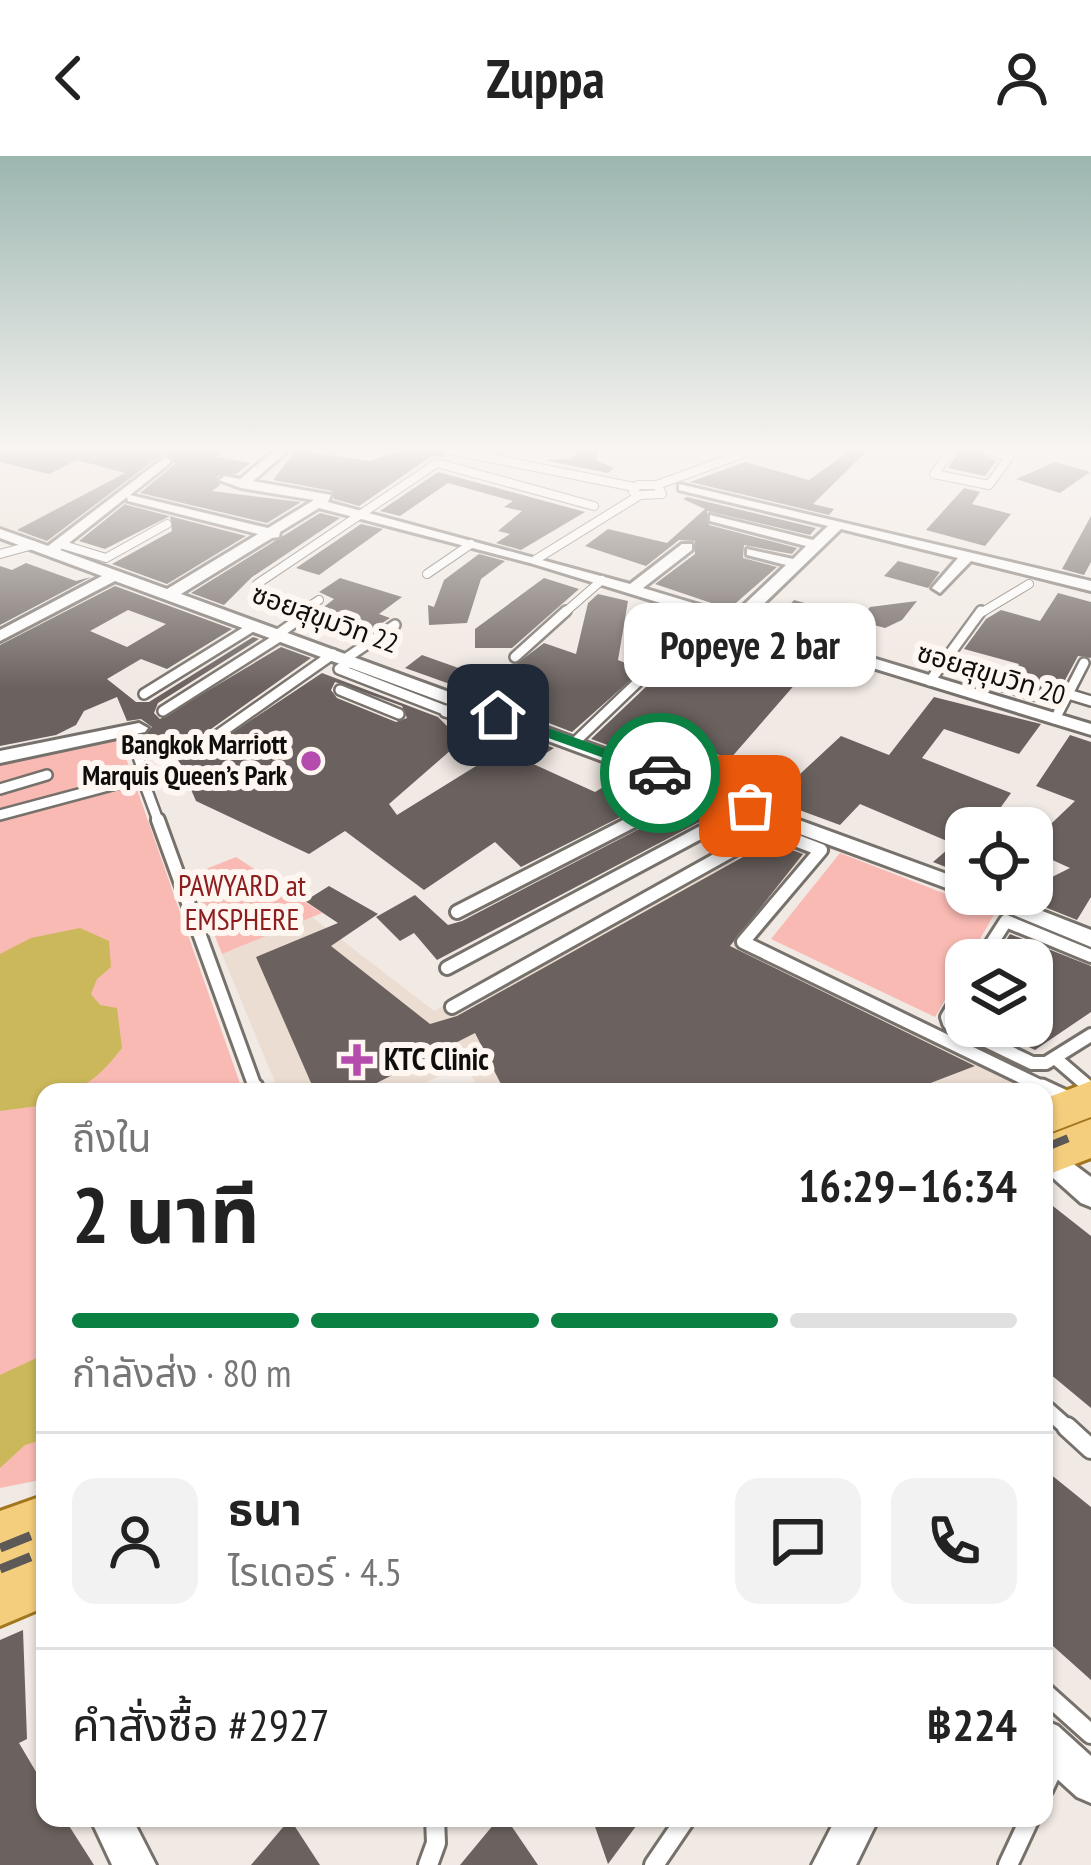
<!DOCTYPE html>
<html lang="th">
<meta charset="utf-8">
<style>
body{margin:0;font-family:"PT Sans Narrow","Noto Sans Thai",sans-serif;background:#f2f2f2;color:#222;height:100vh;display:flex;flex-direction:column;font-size:45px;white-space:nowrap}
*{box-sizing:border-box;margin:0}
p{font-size:39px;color:#767676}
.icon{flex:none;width:66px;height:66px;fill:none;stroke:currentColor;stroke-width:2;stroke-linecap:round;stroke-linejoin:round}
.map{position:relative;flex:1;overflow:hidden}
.side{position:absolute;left:36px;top:927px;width:1017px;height:744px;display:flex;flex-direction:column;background:#fff;border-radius:24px;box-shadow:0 3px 9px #0004}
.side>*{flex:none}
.fabs{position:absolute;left:945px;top:651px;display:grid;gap:24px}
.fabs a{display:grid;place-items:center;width:108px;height:108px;border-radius:24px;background:#fff;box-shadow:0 3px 9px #0004;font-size:60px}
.pin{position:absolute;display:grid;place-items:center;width:102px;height:102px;color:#fff;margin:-51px;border-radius:24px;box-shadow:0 6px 18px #0006}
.courier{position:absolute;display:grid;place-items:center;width:120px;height:120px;margin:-60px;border:9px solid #0b8043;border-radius:50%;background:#fff;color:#222;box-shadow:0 3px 15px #0007}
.bubble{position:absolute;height:84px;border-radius:24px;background:#fff;box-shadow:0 3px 9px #0004;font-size:39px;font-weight:700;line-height:84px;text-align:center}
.overview em{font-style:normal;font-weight:700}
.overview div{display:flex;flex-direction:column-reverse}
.overview{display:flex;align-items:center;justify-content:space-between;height:204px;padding:0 36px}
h1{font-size:78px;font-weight:700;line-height:90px}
.bar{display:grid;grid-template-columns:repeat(4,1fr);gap:18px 12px;align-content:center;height:144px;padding:0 36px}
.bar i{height:15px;border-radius:9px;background:#e0e0e0}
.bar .active{background:#0b8043}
.bar p{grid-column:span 4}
.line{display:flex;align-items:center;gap:30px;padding:0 36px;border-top:3px solid #e0e0e0}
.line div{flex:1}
.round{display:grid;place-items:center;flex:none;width:126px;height:126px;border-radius:24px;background:#f2f2f2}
header{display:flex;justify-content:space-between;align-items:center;height:156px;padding:0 36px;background:#fff;font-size:54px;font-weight:700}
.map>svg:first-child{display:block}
</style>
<header><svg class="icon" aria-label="back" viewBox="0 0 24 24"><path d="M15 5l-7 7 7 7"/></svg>Zuppa<svg class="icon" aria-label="person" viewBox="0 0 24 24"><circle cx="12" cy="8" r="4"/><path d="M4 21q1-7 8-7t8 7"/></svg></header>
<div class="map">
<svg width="1091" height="1709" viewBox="0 0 1091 1709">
<rect width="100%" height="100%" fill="#f1e9e3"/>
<g fill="#ebddd2">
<path d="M0 294H132L136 295 130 304 161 307 52 391 0 372Z"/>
<path d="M770 667 833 692 757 785 1063 932 1044 940 480 936 465 907 407 936H279L222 798 312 761 434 855Z"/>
</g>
<g fill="#f9bab3">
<path d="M119 582 243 936H45V1323L0 1332V608Z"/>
<path d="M840 697 995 757 935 861 771 783Z"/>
<path d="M236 701 322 757 222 798 191 719Z"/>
</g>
<g fill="#cbb85b">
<path d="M80 772 109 785 111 811 97 823 91 838 100 849 117 852 122 892C98 922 85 936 45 936V949L0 955V798L31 782Z"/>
<path d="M45 1198V1283L25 1289 0 1312V1219Z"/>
</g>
<g fill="#6b625f" fill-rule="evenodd">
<path d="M0 294H226L216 301 250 307 236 318 217 320 220 329 212 335 301 346 267 367 140 337 175 308 165 296 47 385 17 374 125 317 77 304 49 318 0 306Z"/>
<path d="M296 294 370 305 403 294H442L445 301 432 300 359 350 334 343 332 335 273 324Z"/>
<path d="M582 294H598L597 305 614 312 608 317 544 304 570 303Z"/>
<path d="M851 294 865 297 813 348 834 353 829 359 690 326 745 306 809 324Z"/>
<path d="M960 294H978L996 305 985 320 948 312Z"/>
<path d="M1055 306 1090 316 1060 337 1016 323Z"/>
<path d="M438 316 585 356 521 394 496 387 510 378 498 375 522 355 504 351 513 345 448 327 400 360 380 355Z"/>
<path d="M964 332 980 336 972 348 1011 358 985 390 926 374Z"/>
<path d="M687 341 816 372 810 379 707 355 709 369 797 392 792 398 744 389 743 402 777 411 729 453 655 428 695 398V385L679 384 646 410 585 390 608 373 667 387 705 353 683 343Z"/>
<path d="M125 348 127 349 246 380 167 428 112 408 172 375 170 360 105 393 79 385Z"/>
<path d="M320 357 340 362 252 421 224 449 191 437Z"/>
<path d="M1091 360V406L1084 419 1062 413Z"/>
<path d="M361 368 383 373 319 419 296 412Z"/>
<path d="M479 398 505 405 481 423 467 467 429 469 428 449 434 451 444 424Z"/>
<path d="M898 405 940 416 928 432 884 420Z"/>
<path d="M26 407 76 425 91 421 0 469V410L12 414Z"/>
<path d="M340 422 402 441 379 458 390 462 373 473 320 454 334 443 319 436Z"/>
<path d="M544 422 579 433 512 492H475V473Z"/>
<path d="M115 430 232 473 167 513 141 503 107 523 136 546H149L253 481 259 483 158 547 154 557 160 563 281 491 311 502 204 578 200 587 206 594 322 517 438 561 452 575 464 570 474 574 389 648 397 659 523 581 554 592 531 607 595 636 625 618 672 635 521 711 495 686 424 734 345 675 309 698 196 645 173 592 147 598 141 581 152 571 141 563 127 565 117 541 84 555 76 569 56 579 0 590V489ZM128 454 166 468 127 491 90 475ZM335 526 402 550 407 562 396 566 337 542 331 534Z"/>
<path d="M1058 437 1091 446V502L1078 500 1064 526 1056 523 1041 548 1000 536 1019 508 964 493 986 463 1001 454 1040 465Z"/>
<path d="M598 438 628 445 618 504 638 512 648 514 699 464 817 503 730 603 640 571 616 592 591 583 649 528 650 519 643 513 572 576 505 550 524 535 495 524 544 487 576 498 588 447Z"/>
<path d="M794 444 830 454 810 478 773 467Z"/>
<path d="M917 445 902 464 885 472 859 465 870 451Z"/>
<path d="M422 499 481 520 464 533 405 512Z"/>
<path d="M934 541 1041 568 1019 598 944 573 922 602 1011 637 986 672H966V719L933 706 954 688 860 648 840 669 772 644 841 580 889 599Z"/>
<path d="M1070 579 1091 586V741L1077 764 1032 746V731L1070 712 1048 702 1051 693 1033 685 1075 645 1036 630Z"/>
<path d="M695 644 722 654 437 804 414 777 400 785 376 761 415 739 448 769 462 765Z"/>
<path d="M770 686 803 698 730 790 975 910 907 936H505L475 877 359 936H315L256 801 338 767 305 745 329 730 378 758 331 790 430 868 457 860Z"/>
<path d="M1010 778 1091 810V856L1035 894 986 870H1032V804H993Z"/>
<path d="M1044 1043 1091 1080V1252L1044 1213Z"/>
<path d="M1044 1313 1091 1351V1524L1044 1482Z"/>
<path d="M23 1474 27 1583 19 1587 45 1631V1662H64L94 1709H0V1484Z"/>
<path d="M499 1662H506L538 1709H460Z"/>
<path d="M592 1662H642L608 1708Z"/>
<path d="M290 1663 320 1709H251Z"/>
</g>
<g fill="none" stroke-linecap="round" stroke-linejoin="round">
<defs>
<g id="service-far4">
<path d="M450 294 634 331"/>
<path d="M952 294 934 318 989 329 1010 300 986 294"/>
<path d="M633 336 638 329H657L753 294"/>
<path d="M60 388 106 402 167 368"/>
<path d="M0 398 33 389"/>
<path d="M535 404 640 339 662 338 657 329"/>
<path d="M427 418 471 388"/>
<path d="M257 428 437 307 594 350"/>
<path d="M308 458 312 456 305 453 319 444"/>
<path d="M563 458 602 424"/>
<path d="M689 458 696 452"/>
<path d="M979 458 1029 428"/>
</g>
<g id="service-far3">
<path d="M278 478 311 455"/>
<path d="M515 501 566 455"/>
<path d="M345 503 395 469"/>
<path d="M642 504 692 455"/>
<path d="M351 505 339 513 447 555 460 544"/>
<path d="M930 525 981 455"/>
<path d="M340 534 399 558"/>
<path d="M144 538 254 470"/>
<path d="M1068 538 1084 507"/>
<path d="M163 555 281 480"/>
<path d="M445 556 459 560 455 567"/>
<path d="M1055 563 1068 538 1091 545"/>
<path d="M129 574 143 615"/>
<path d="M209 585 333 498"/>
<path d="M574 587 642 522"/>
<path d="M0 633 47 619"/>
<path d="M0 659 142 621 159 667"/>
<path d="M630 667 698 632"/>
<path d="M718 667 750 650"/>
</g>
<g id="service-far2">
<path d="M158 664 256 934"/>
<path d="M457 756 636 664"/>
<path d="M981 804 1006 765 1091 800"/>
<path d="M447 812 724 664"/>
<path d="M966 829 947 861 949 867 1032 907H1046L1091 879"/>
<path d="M452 851 769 674 821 694 743 786 1048 934"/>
<path d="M1055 902 1091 933"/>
</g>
<g id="service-far1">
<path d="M255 931 257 936"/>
<path d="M1042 931 1072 945"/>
<path d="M1044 1251 1070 1274"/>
</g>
<g id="service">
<path d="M1067 1271 1091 1293"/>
<path d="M1044 1536 1091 1578"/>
<path d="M1044 1632 1056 1606"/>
<path d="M428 1709 436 1687 435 1662"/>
<path d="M654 1709 686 1662"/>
<path d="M1008 1709 1030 1662"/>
</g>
<g id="minor">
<path d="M275 294H289L253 325 331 339 328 346 630 428 682 388H692V394L643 432 733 459 786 409 747 399V393L793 403 806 390 710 365V359L813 384 828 370 679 334V328L1091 425V435L971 405 940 437 932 432 958 402 841 373 747 464 1091 568V579L530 407 319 352 280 376 279 381 272 382 181 438 966 725V738H999L1091 774V791L968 740 115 425 0 485V474L102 420 0 382V373L48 390 165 301 171 305 169 308 130 339 268 372 314 344 241 332 219 324 225 320 240 323ZM127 341 128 345 258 378 167 433 60 394Z"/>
<path d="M139 567 148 572 145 576 0 607V595Z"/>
<path d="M1047 988 1091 1021V1051L1081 1047 1044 1014Z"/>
<path d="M1044 1564 1058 1570 1091 1600V1647L1077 1641 1044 1611Z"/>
<path d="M90 1662H132L156 1709H112Z"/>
<path d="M836 1662H879L856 1709H812Z"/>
</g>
<g id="primary">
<path d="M1091 925V961L1044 979V943Z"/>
<path d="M1091 963V1002L1044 1020V981Z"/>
<path d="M45 1339V1451L0 1470V1355Z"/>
</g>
</defs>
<use href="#service-far4" stroke="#77716b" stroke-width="10"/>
<use href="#service-far3" stroke="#77716b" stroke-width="14"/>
<use href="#service-far2" stroke="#77716b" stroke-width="18"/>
<use href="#service-far1" stroke="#77716b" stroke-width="21"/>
<use href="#service" stroke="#77716b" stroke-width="24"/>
<use href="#minor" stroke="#77716b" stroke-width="6"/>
<use href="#primary" stroke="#a1761e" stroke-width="6"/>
<use href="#service-far4" stroke="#fff" stroke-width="8"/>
<use href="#service-far3" stroke="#fff" stroke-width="9"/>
<use href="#service-far2" stroke="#fff" stroke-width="12"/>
<use href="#service-far1" stroke="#fff" stroke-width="15"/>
<use href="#service" stroke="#fff" stroke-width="18"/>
<use href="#minor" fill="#fff" fill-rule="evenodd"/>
<use href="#primary" fill="#f5ce7d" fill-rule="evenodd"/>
<path stroke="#5d5956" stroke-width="8" stroke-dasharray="26 26" stroke-linecap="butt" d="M1044 992 1091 973"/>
<g stroke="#5d5956" stroke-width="9" stroke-dasharray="33 33" stroke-linecap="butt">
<path d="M0 1392 45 1374"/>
<path d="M0 1413 45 1395"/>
</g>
</g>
<linearGradient id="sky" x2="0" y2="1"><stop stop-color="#9cb6b0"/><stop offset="0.55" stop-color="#f9f5f2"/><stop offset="1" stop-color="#f9f5f2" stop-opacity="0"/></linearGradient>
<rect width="1091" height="533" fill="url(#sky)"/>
<path fill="#0b8043" d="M498 554 665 614 667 617 654 620 493 562Z"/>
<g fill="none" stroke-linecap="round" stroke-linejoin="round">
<path stroke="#5f5b57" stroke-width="12" stroke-dasharray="0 21.6" d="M660 617 750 650"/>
</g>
<g fill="#b54bac" stroke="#fef6f0" stroke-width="4.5">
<circle cx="311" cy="605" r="12"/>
<path d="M351 886h12v12h12v12h-12v12h-12v-12h-12v-12h12z"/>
</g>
<g text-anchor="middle" stroke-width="12" stroke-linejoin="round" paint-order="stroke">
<g font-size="27" fill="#100e0c" stroke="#fef6f0">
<text transform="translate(325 463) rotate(20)" y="9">ซอยสุขุมวิท 22</text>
<text transform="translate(991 518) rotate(17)" y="9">ซอยสุขุมวิท 20</text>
</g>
<g font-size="27" font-weight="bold" fill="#100e0c" stroke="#fef6f0" text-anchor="end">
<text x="287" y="598">Bangkok Marriott<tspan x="287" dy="31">Marquis Queen’s Park</tspan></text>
</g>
<g font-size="30" fill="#8c1e20" stroke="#fef6f0">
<text x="242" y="740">PAWYARD at<tspan x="242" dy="34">EMSPHERE</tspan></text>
</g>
<g font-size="30" font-weight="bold" fill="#100e0c" stroke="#fef6f0" text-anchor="start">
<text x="384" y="914">KTC Clinic</text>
</g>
</g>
</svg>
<div class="fabs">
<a><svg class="icon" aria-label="locate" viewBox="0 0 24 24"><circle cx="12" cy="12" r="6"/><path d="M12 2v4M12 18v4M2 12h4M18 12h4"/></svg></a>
<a><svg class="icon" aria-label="layers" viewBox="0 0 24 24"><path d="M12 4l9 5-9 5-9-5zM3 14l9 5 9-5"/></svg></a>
</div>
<div class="pin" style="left:750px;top:650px;background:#ea580c"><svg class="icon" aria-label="bag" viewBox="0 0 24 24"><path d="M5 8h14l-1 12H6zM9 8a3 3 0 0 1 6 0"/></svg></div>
<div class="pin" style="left:498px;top:559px;background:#1f2937"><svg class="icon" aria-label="home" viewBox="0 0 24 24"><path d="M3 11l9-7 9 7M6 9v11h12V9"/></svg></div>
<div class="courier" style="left:660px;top:617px"><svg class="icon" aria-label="car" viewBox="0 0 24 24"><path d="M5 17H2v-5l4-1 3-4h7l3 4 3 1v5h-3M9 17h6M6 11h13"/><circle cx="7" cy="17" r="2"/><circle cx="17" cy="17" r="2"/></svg></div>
<div class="bubble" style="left:624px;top:447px;width:252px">Popeye 2 bar</div>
<section class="side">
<div class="overview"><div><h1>2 นาที</h1><p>ถึงใน</p></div><em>16:29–16:34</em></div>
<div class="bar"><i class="active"></i><i class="active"></i><i class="active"></i><i></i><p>กำลังส่ง · 80 m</p></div>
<div class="line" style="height:216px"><a class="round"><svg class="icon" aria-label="person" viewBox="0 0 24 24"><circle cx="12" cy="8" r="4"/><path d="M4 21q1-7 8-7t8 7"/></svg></a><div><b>ธนา</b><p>ไรเดอร์ · 4.5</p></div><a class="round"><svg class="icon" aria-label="chat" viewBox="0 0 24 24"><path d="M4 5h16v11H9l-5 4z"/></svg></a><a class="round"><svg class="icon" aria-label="phone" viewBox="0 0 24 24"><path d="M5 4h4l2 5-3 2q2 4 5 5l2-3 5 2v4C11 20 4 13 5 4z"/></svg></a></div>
<div class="line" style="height:156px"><div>คำสั่งซื้อ #2927</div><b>฿224</b></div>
</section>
</div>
